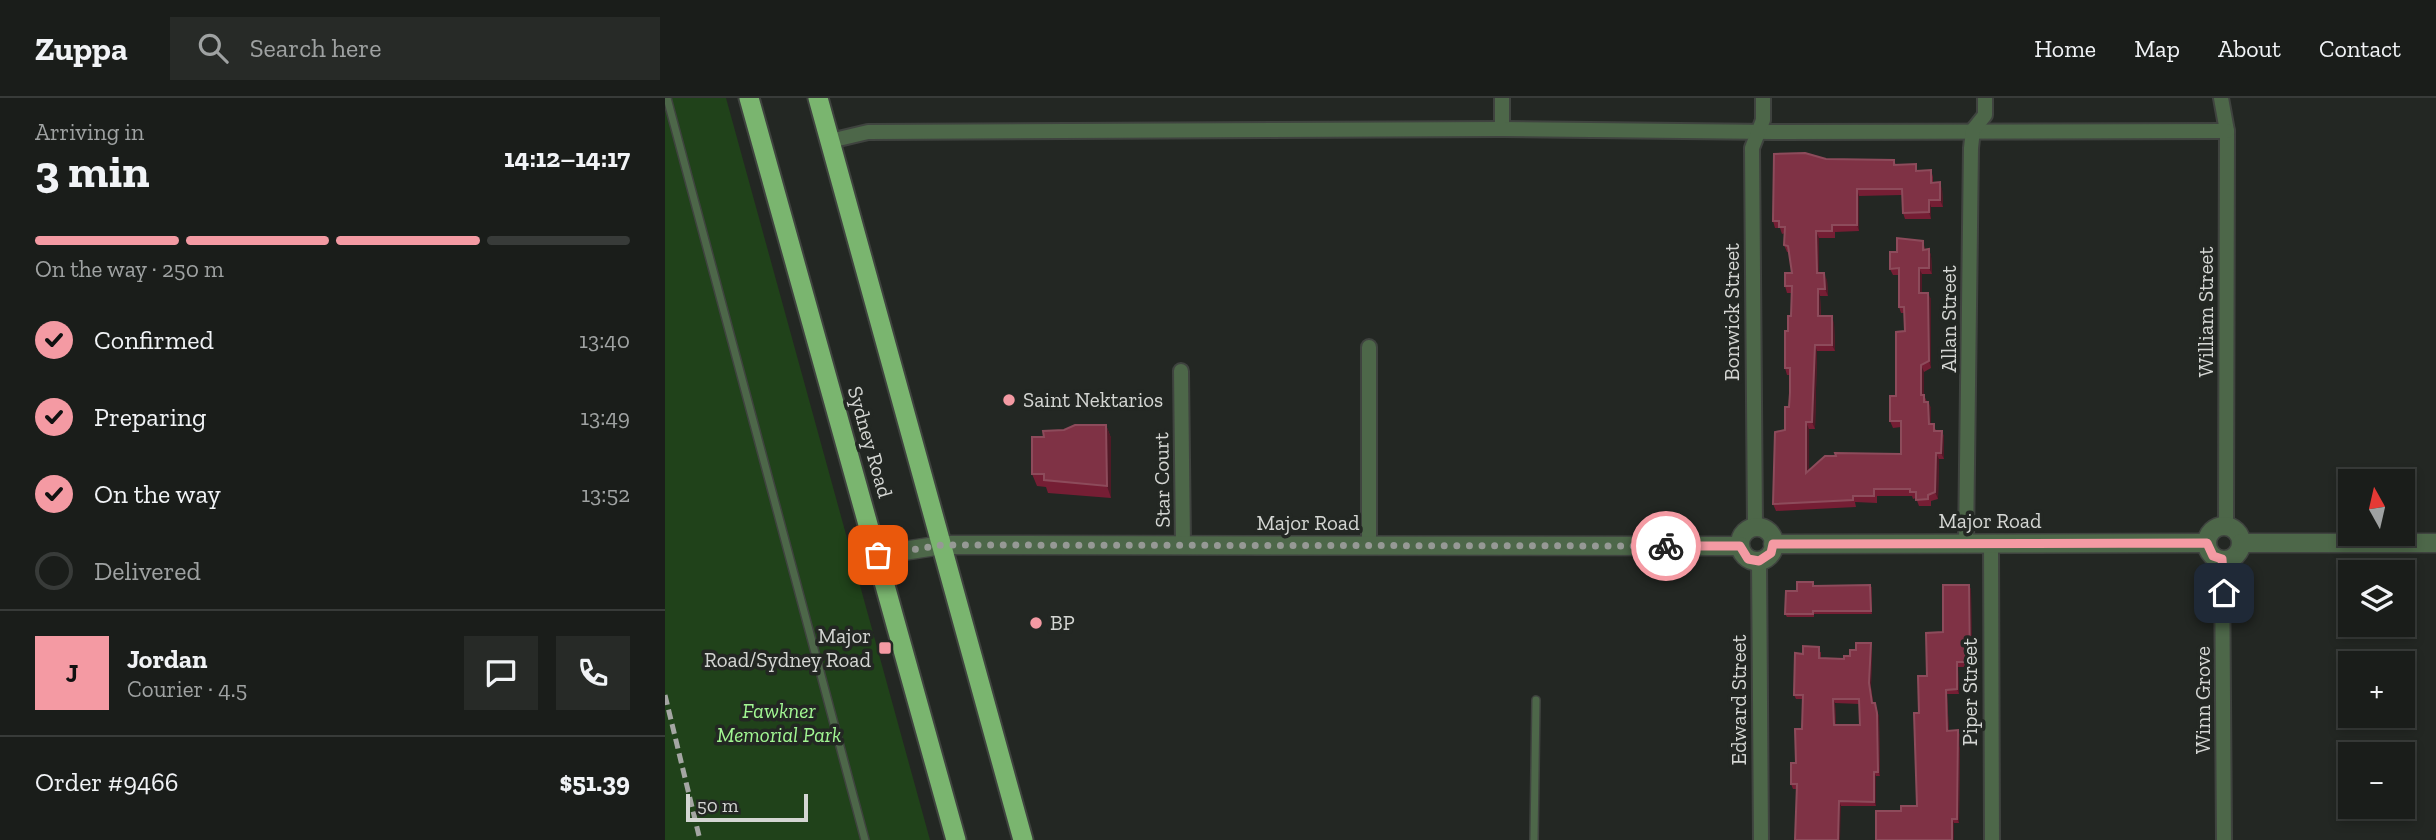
<!DOCTYPE html>
<meta charset="utf-8">
<style>
body{margin:0;font-family:"Zilla Slab",serif;background:#272a27;color:#f1f3f6;height:100vh;display:flex;flex-direction:column;font-size:26px;white-space:nowrap}
*{box-sizing:border-box;margin:0}
p{font-size:23px;color:#9fa2a2}
.icon{flex:none;width:38px;height:38px;fill:none;stroke:currentColor;stroke-width:2;stroke-linecap:round;stroke-linejoin:round}
.map{position:relative;flex:1;overflow:hidden}
.details{display:flex;flex-direction:column;background:#1a1d1a;width:665px}
.details>*{flex:none}
.needle{width:46px;rotate:352deg}
.controls{position:absolute;left:1673px;top:371px;display:grid;gap:14px}
.controls a{display:grid;place-items:center;width:77px;height:77px;border-radius:0px;background:#1a1d1a;box-shadow:0 4px 10px #0003,0 0 0 2px #383b39;font-size:35px}
.scale{position:absolute;left:21px;bottom:18px;width:122px;box-sizing:border-box;padding-left:7px;border:4px solid #d4d6d3;border-top:0;font-size:19px;line-height:24px;white-space:nowrap;color:#d4d6d3;-webkit-text-stroke:5px #232723;paint-order:stroke}
.pin{position:absolute;display:grid;place-items:center;width:60px;height:60px;color:#fff;margin:-30px;border-radius:14px;box-shadow:0 4px 10px #0006}
.courier{position:absolute;display:grid;place-items:center;width:70px;height:70px;margin:-35px;border:5px solid #f49aa3;border-radius:50%;background:#fff;color:#222;box-shadow:0 2px 9px #0007}
.head em{font-style:normal;font-weight:700}
.head div{display:flex;flex-direction:column-reverse}
.head{display:flex;align-items:center;justify-content:space-between;height:119px;padding:0 35px}
h1{font-size:46px;font-weight:700;line-height:52px}
.bar{display:grid;grid-template-columns:repeat(4,1fr);gap:10px 7px;align-content:center;height:84px;padding:0 35px}
.bar i{height:9px;border-radius:5px;background:#383b39}
.bar .selected{background:#f49aa3}
.bar p{grid-column:span 4}
.line{display:flex;align-items:center;gap:18px;padding:0 35px;border-top:2px solid #383b39}
.line div{flex:1}
.round{display:grid;place-items:center;flex:none;width:74px;height:74px;border-radius:0px;background:#272a27}
ol{padding:0 35px;list-style:none}
li{display:flex;align-items:center;gap:21px;height:77px}
li p{margin-inline-start:auto}
li .icon{padding:7px;border-radius:50%;background:#f49aa3;color:#111;stroke-width:4}
li:last-child{color:#9fa2a2}
li i{width:38px;height:38px;border:4px solid #383b39;border-radius:50%}
header{display:flex;align-items:center;gap:42px;box-sizing:border-box;height:98px;padding:0 35px;background:#1a1d1a;border-bottom:2px solid #383b39}
header strong{font-size:33px}
nav{display:flex;gap:38px;margin-inline-start:auto;font-size:24px}
.search{width:490px;height:63px;background:#272a27;display:flex;align-items:center;gap:18px;box-sizing:border-box;padding:0 24px;border-radius:0px;color:#9fa2a2;font-size:26px}
main{display:flex;flex:1;min-height:0}
.map>svg:first-child{display:block}
</style>
<header>
<strong>Zuppa</strong>
<div class="search"><svg class="icon" aria-label="search" viewBox="0 0 24 24"><circle cx="10" cy="10" r="6"/><path d="M15 15l6 6"/></svg>Search here</div>
<nav><a>Home</a><a>Map</a><a>About</a><a>Contact</a></nav>
</header>
<main>
<section class="details">
<div class="head"><div><h1>3 min</h1><p>Arriving in</p></div><em>14:12–14:17</em></div>
<div class="bar"><i class="selected"></i><i class="selected"></i><i class="selected"></i><i></i><p>On the way · 250 m</p></div>
<ol>
<li><svg class="icon" aria-label="check" viewBox="0 0 24 24"><path d="M5 12l5 5 9-10"/></svg>Confirmed<p>13:40</p></li>
<li><svg class="icon" aria-label="check" viewBox="0 0 24 24"><path d="M5 12l5 5 9-10"/></svg>Preparing<p>13:49</p></li>
<li><svg class="icon" aria-label="check" viewBox="0 0 24 24"><path d="M5 12l5 5 9-10"/></svg>On the way<p>13:52</p></li>
<li><i></i>Delivered</li>
</ol>
<div class="line" style="height:126px"><b class="round" style="background:#f49aa3;color:#111">J</b><div><b>Jordan</b><p>Courier · 4.5</p></div><a class="round"><svg class="icon" aria-label="chat" viewBox="0 0 24 24"><path d="M4 5h16v11H9l-5 4z"/></svg></a><a class="round"><svg class="icon" aria-label="phone" viewBox="0 0 24 24"><path d="M5 4h4l2 5-3 2q2 4 5 5l2-3 5 2v4C11 20 4 13 5 4z"/></svg></a></div>
<div class="line" style="height:91px"><div>Order #9466</div><b>$51.39</b></div>
</section>
<div class="map">
<svg width="1771" height="742" viewBox="0 0 1771 742">
<rect width="100%" height="100%" fill="#232723"/>
<path fill="#20421a" d="M0 0H61L265 742H0Z"/>
<g fill="none" stroke-linecap="round" stroke-linejoin="round">
<defs>
<g id="service">
<path d="M2 0 200 742"/>
<path d="M869 742 871 602"/>
</g>
<g id="minor">
<path d="M1556 0 1562 33 1561 428"/>
<path d="M837 31V0"/>
<path d="M165 43 203 34 837 31 1106 34 1562 33"/>
<path d="M704 249V448"/>
<path d="M516 273 518 448"/>
<path d="M1090 429 1087 50 1098 22V0"/>
<path d="M1301 446 1306 50 1308 32 1320 17V0"/>
<path d="M1326 446 1327 742"/>
<path d="M1557 461 1559 742"/>
<path d="M1094 463 1096 742"/>
</g>
<g id="tertiary">
<circle cx="1559" cy="445" r="17"/>
<circle cx="1092" cy="446" r="17"/>
<path d="M1576 445H1771"/>
<path d="M1108 446 1542 445"/>
<path d="M213 457 277 447 1075 448"/>
</g>
<g id="trunk">
<path d="M84 0 291 742"/>
<path d="M153 0 358 742"/>
</g>
</defs>
<use href="#service" stroke="#3f433f" stroke-width="10"/>
<use href="#minor" stroke="#3f433f" stroke-width="18"/>
<use href="#tertiary" stroke="#3f433f" stroke-width="21"/>
<use href="#trunk" stroke="#3f433f" stroke-width="23"/>
<use href="#service" stroke="#4d6749" stroke-width="7"/>
<use href="#minor" stroke="#4d6749" stroke-width="14"/>
<use href="#tertiary" stroke="#4d6749" stroke-width="18"/>
<use href="#trunk" stroke="#7ab56f" stroke-width="19"/>
<path stroke="#a4a6a3" stroke-width="5" stroke-dasharray="10 5" stroke-linecap="butt" d="M0 597 35 742"/>
</g>
<g fill="#751e34" fill-rule="evenodd">
<path d="M1161 61 1229 62 1231 67 1253 73 1266 72 1268 79V85L1277 91 1278 109H1266V121H1240L1238 115 1237 97 1194 98V133L1170 134V140H1154V175L1162 182 1163 198H1155L1156 218 1169 225 1170 253H1152L1150 331H1144V373L1236 356V329L1228 330 1225 323 1231 298 1240 233 1239 215H1236L1234 209V177H1228L1225 171 1232 154 1258 143 1260 151H1264L1266 158 1267 176H1257V195L1266 201V270L1259 274V297L1262 304H1263L1266 310V326L1272 333H1277L1279 339V361H1274L1273 401 1266 403V408H1254L1251 400 1248 401 1247 398H1212V405L1190 404 1191 409 1111 413 1108 406 1124 309 1125 295V277H1122L1120 270 1123 233 1126 218V195H1122L1120 188 1127 175 1124 154H1122L1119 147 1120 135 1117 136 1115 130H1110L1108 123Z"/>
<path d="M441 327 446 340V400L383 395 381 389 372 388 367 376 399 332Z"/>
<path d="M1205 487 1207 490V516H1149V519H1122L1120 516 1132 493 1150 488Z"/>
<path d="M1304 487 1306 492 1307 569H1293L1294 596H1282L1284 633 1295 637 1294 725H1289L1236 713 1252 708 1254 615 1262 578 1278 534Z"/>
<path d="M1206 545 1207 549 1206 589 1208 605H1210L1214 619 1215 678H1211V708H1176L1131 691H1128L1126 686 1137 631 1138 601H1131L1129 597 1138 556 1156 554V560L1179 561 1185 558 1191 552ZM1170 605 1194 606 1195 627H1171Z"/>
</g>
<g fill="#501926">
<path d="M1275 84 1277 91 1278 109 1275 102Z"/>
<path d="M1192 91 1194 98V133L1192 127Z"/>
<path d="M1264 102 1266 109V121L1264 114Z"/>
<path d="M1151 133 1154 140V182L1152 175Z"/>
<path d="M1264 151 1266 158 1267 176 1264 170Z"/>
<path d="M1254 170 1257 176V201L1254 195Z"/>
<path d="M1159 175 1162 182 1163 198 1160 191Z"/>
<path d="M1153 191 1155 198 1156 225 1153 218Z"/>
<path d="M1263 195 1266 201V270L1264 263Z"/>
<path d="M1167 218 1169 225 1170 253 1167 247Z"/>
<path d="M1150 247 1152 253 1150 331 1147 324Z"/>
<path d="M1256 267 1259 274V304L1256 297Z"/>
<path d="M1263 304 1266 310V332L1264 326Z"/>
<path d="M1141 324 1144 331V382L1141 375Z"/>
<path d="M441 327 446 340V400L442 388Z"/>
<path d="M1277 333 1279 339V361L1276 355Z"/>
<path d="M1271 355 1274 361 1273 401 1270 394Z"/>
<path d="M1205 487 1207 490V516L1206 513Z"/>
<path d="M1304 487 1306 492 1307 569 1305 564Z"/>
<path d="M1206 545 1207 549 1206 589 1209 609 1207 605 1204 585Z"/>
<path d="M1292 564 1293 569 1294 596 1292 591Z"/>
<path d="M1281 592 1282 596 1284 637 1282 633Z"/>
<path d="M1168 601 1170 605 1171 632 1169 627Z"/>
<path d="M1210 605 1214 619 1215 678 1213 674Z"/>
<path d="M1293 632 1295 637 1294 725 1292 721Z"/>
<path d="M1209 674 1211 678V708L1209 704Z"/>
<path d="M1174 703 1176 708 1175 742H1173Z"/>
<path d="M1287 721 1289 725V742H1287Z"/>
</g>
<g fill="#7f3245" stroke="#8d4b5b" stroke-width="2" fill-rule="evenodd">
<path d="M1140 55 1161 61 1229 62V67L1251 66V73L1266 72V85L1275 84V102H1264V114L1238 115 1237 91H1192V127H1167V133H1151L1152 175H1159L1160 191H1153V218H1167V247H1150L1147 324H1141V375L1160 358H1171L1170 355 1236 356V323H1225V298H1231V234L1240 233 1239 209H1234V170L1225 171V154H1232V140L1258 143V152L1264 151V170H1254V195H1263L1264 263 1256 267V297H1259V304H1263L1264 326H1269V333H1277L1276 355H1271L1270 394 1263 397V401L1251 402V394H1245V391H1209V398H1188V402L1108 406 1110 334 1120 332V309H1124L1125 295V270H1120V233H1123V218H1126L1127 188H1120V175H1127L1123 148 1119 147 1120 129H1114V123H1108L1109 56Z"/>
<path d="M410 327H441L442 388 379 382V376H367V339H379L378 333 399 332Z"/>
<path d="M1132 484H1148V488L1205 487 1206 513H1148V516H1120L1121 493H1132Z"/>
<path d="M1278 487H1304L1305 564H1292V591L1281 592 1282 633 1293 632 1292 721H1287V742H1211V713H1236V708H1252L1249 615H1254L1253 578H1262L1261 535 1278 534Z"/>
<path d="M1191 545H1206L1204 585 1207 605H1210L1212 615 1213 674H1209V704L1174 703 1173 742H1130L1132 686H1126V665H1131L1130 631H1137L1138 597H1129L1130 555 1138 556V548L1154 549V560L1179 561V558H1185V552H1191ZM1168 601H1194L1195 627H1169Z"/>
</g>
<g fill="none" stroke-linecap="round" stroke-linejoin="round">
<path stroke="#969995" stroke-width="7" stroke-dasharray="0 12.6" d="M213 457 277 447 1001 448"/>
<path stroke="#f49aa3" stroke-width="9" d="M1001 448H1075L1083 461 1094 463 1106 455 1108 446 1542 445 1548 458 1557 461 1559 495"/>
</g>
<g fill="#f49aa3" stroke="#232723" stroke-width="2.5">
<circle cx="344" cy="302" r="7"/>
<circle cx="371" cy="525" r="7"/>
<rect x="213" y="543" width="14" height="14" rx="3.5"/>
</g>
<g text-anchor="middle" stroke-width="7" stroke-linejoin="round" paint-order="stroke">
<g font-size="21" fill="#d4d6d3" stroke="#232723">
<text transform="translate(1067 214) rotate(-90)" y="7">Bonwick Street</text>
<text transform="translate(1541 214) rotate(-90)" y="7">William Street</text>
<text transform="translate(1284 221) rotate(-90)" y="7">Allan Street</text>
<text transform="translate(205 344) rotate(74)" y="7">Sydney Road</text>
<text transform="translate(497 382) rotate(-91)" y="7">Star Court</text>
<text x="1325" y="430">Major Road</text>
<text x="643" y="432">Major Road</text>
<text transform="translate(1305 594) rotate(-90)" y="7">Piper Street</text>
<text transform="translate(1074 602) rotate(-90)" y="7">Edward Street</text>
<text transform="translate(1538 602) rotate(-90)" y="7">Winn Grove</text>
</g>
<g font-size="21" fill="#d4d6d3" stroke="#232723" text-anchor="start">
<text x="358" y="309">Saint Nektarios</text>
<text x="385" y="532">BP</text>
<text x="206" y="545" text-anchor="end">Major<tspan x="206" dy="24">Road/Sydney Road</tspan></text>
</g>
<g font-size="21" font-style="italic" fill="#a2f793" stroke="#232723">
<text x="114" y="620">Fawkner<tspan x="114" dy="24">Memorial Park</tspan></text>
</g>
</g>
</svg>
<div class="controls">
<a><svg class="needle" viewBox="-14 -14 28 28"><path d="M0-13l5 13h-10z" fill="#e53935"/><path d="M0 13l5-13h-10z" fill="#9fa2a2"/></svg></a>
<a><svg class="icon" aria-label="layers" viewBox="0 0 24 24"><path d="M12 4l9 5-9 5-9-5zM3 14l9 5 9-5"/></svg></a>
<a>+</a>
<a>−</a>
</div>
<div class="scale">50 m</div>
<div class="pin" style="left:213px;top:457px;background:#ea580c"><svg class="icon" aria-label="bag" viewBox="0 0 24 24"><path d="M5 8h14l-1 12H6zM9 8a3 3 0 0 1 6 0"/></svg></div>
<div class="pin" style="left:1559px;top:495px;background:#1f2937"><svg class="icon" aria-label="home" viewBox="0 0 24 24"><path d="M3 11l9-7 9 7M6 9v11h12V9"/></svg></div>
<div class="courier" style="left:1001px;top:448px"><svg class="icon" aria-label="bike" viewBox="0 0 24 24"><circle cx="6" cy="16" r="4"/><circle cx="18" cy="16" r="4"/><path d="M6 16l4-8h5l3 8M10 8l3 8H6M13 5h3"/></svg></div>
</div>
</main>
